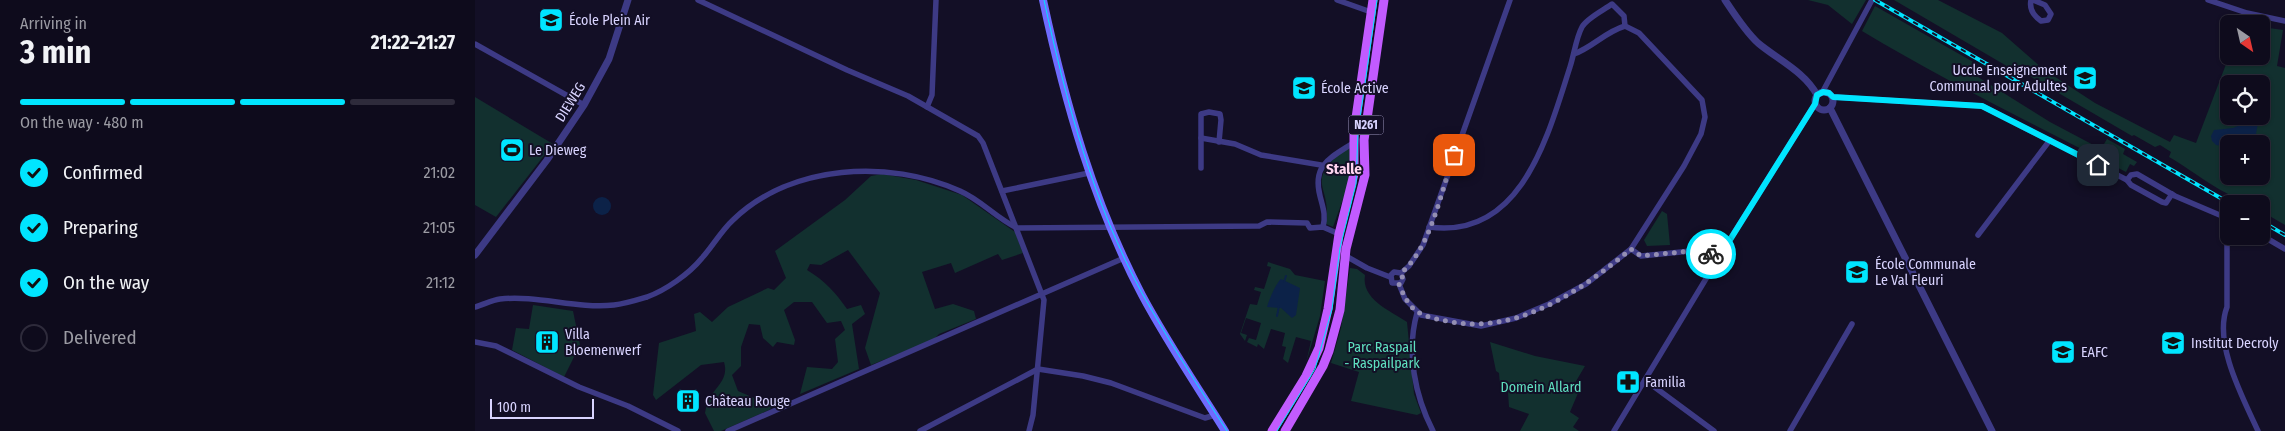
<!DOCTYPE html>
<meta charset="utf-8">
<style>
body{margin:0;font-family:"Fira Sans Condensed",sans-serif;background:#171425;color:#f1f3f6;height:100vh;display:flex;flex-direction:column;font-size:19px;white-space:nowrap}
*{box-sizing:border-box;margin:0}
p{font-size:16px;color:#9b9ba3}
.icon{flex:none;width:28px;height:28px;fill:none;stroke:currentColor;stroke-width:2;stroke-linecap:round;stroke-linejoin:round}
.map{position:relative;flex:1;overflow:hidden}
.details{display:flex;flex-direction:column;background:#0e0b1c;width:475px}
.details>*{flex:none}
.needle{width:32px;rotate:146deg}
.fabs{position:absolute;left:1745px;top:15px;display:grid;gap:10px}
.fabs a{display:grid;place-items:center;width:50px;height:50px;border-radius:8px;background:#0e0b1c;box-shadow:0 1px 4px #0004,0 0 0 1px #2e2b3b;font-size:25px}
.scale{position:absolute;left:15px;bottom:12px;width:104px;box-sizing:border-box;padding-left:5px;border:2px solid #d9d4ff;border-top:0;font-size:14px;line-height:18px;white-space:nowrap;color:#d9d4ff;-webkit-text-stroke:4px #130f26;paint-order:stroke}
.pin{position:absolute;display:grid;place-items:center;width:42px;height:42px;color:#fff;margin:-21px;border-radius:10px;box-shadow:0 2px 8px #0006}
.courier{position:absolute;display:grid;place-items:center;width:50px;height:50px;margin:-25px;border:4px solid #00e5ff;border-radius:50%;background:#fff;color:#222;box-shadow:0 1px 6px #0007}
.overview em{font-style:normal;font-weight:700}
.overview div{display:flex;flex-direction:column-reverse}
.overview{display:flex;align-items:center;justify-content:space-between;height:85px;padding:0 20px}
h1{font-size:32px;font-weight:700;line-height:38px}
.bar{display:grid;grid-template-columns:repeat(4,1fr);gap:8px 5px;align-content:center;height:60px;padding:0 20px}
.bar i{height:6px;border-radius:4px;background:#2e2b3b}
.bar .current{background:#00e5ff}
.bar p{grid-column:span 4}
ol{padding:0 20px;list-style:none}
li{display:flex;align-items:center;gap:15px;height:55px}
li p{margin-inline-start:auto}
li .icon{padding:5px;border-radius:50%;background:#00e5ff;color:#111;stroke-width:4}
li:last-child{color:#9b9ba3}
li i{width:28px;height:28px;border:2px solid #2e2b3b;border-radius:50%}
main{display:flex;flex:1;min-height:0}
.map>svg:first-child{display:block}
</style>
<main>
<section class="details">
<div class="overview"><div><h1>3 min</h1><p>Arriving in</p></div><em>21:22–21:27</em></div>
<div class="bar"><i class="current"></i><i class="current"></i><i class="current"></i><i></i><p>On the way · 480 m</p></div>
<ol>
<li><svg class="icon" aria-label="check" viewBox="0 0 24 24"><path d="M5 12l5 5 9-10"/></svg>Confirmed<p>21:02</p></li>
<li><svg class="icon" aria-label="check" viewBox="0 0 24 24"><path d="M5 12l5 5 9-10"/></svg>Preparing<p>21:05</p></li>
<li><svg class="icon" aria-label="check" viewBox="0 0 24 24"><path d="M5 12l5 5 9-10"/></svg>On the way<p>21:12</p></li>
<li><i></i>Delivered</li>
</ol>
</section>
<div class="map">
<svg width="1810" height="431" viewBox="0 0 1810 431">
<rect width="100%" height="100%" fill="#130f26"/>
<g fill="#12302f" fill-rule="evenodd">
<path d="M1333 0H1391L1377 24 1353 5Z"/>
<path d="M1419 0H1463L1527 33 1568 69 1620 103 1695 142 1699 135 1721 143 1753 59 1788 64 1794 28 1808 30 1802 66 1810 68V225L1786 211V204C1757 204 1719 171 1694 157L1696 152 1685 145 1680 147 1659 135 1657 136 1546 71 1544 73 1530 65ZM1754 84H1786V116H1754ZM1754 144H1786V176H1754Z"/>
<path d="M1400 6 1500 63 1495 72 1575 122 1626 149 1632 139 1650 149 1648 154 1662 162 1659 166 1655 164 1651 172C1562 126 1472 82 1387 31Z"/>
<path d="M0 97 78 144 21 217 0 205Z"/>
<path d="M873 147 876 148 877 174 858 227 851 224C858 183 826 184 873 147Z"/>
<path d="M407 174 441 180 487 195 540 232 548 253 527 260 523 254 480 273 476 263 447 272 460 309 478 304 499 311 501 319 464 334 458 340 396 365 390 348 405 293 373 250 346 265 335 264 332 270C349 280 361 293 372 309L386 305 390 314 377 324 384 369 325 394 332 367 357 369 363 362 360 339 370 330 366 321 352 323 337 302H319L309 310 320 340 319 345 302 342 298 347 288 338 285 325 274 324 266 347V366L257 375 263 391 298 406 294 410 246 431H239L230 413C231 408 232 402 235 398 242 385 254 379 249 362L226 365 181 400 178 395 184 343 221 331 219 314 225 312 237 322 253 307 293 288 299 290 311 278 300 251 370 200 396 176Z"/>
<path d="M1187 211 1192 214 1195 245 1172 246 1169 240Z"/>
<path d="M793 262 815 269 820 275 850 281 845 316 831 363 836 341 821 337 813 363 808 359 811 347 807 346 810 333 796 329 789 349 783 344 782 347 772 342 774 338 781 340 786 323 771 318 766 333 772 335 770 341 765 334 775 304 782 305 786 292 779 290 780 287 789 289 796 267 792 266Z"/>
<path d="M875 268 882 269 890 275C886 299 914 310 932 322L939 394 946 413 942 415 876 401 884 372 856 363 866 328Z"/>
<path d="M58 305 98 311 105 345 89 377 37 350 41 328 54 329Z"/>
<path d="M1015 342 1060 356 1110 366 1097 388 1103 393 1095 412 1104 418 1098 427 1104 431H1045L1054 414 1034 407 1033 392C1024 386 1025 383 1024 373L1021 371Z"/>
</g>
<g fill="#0c2248">
<path d="M1780 119 1783 123 1781 134 1774 144H1754V147L1741 145 1737 141 1736 136 1739 130 1758 128Z"/>
<circle cx="127" cy="206" r="9"/>
<path d="M806 279 825 288 821 315 817 318 806 308 792 307C794 300 801 283 806 279Z"/>
</g>
<g fill="none" stroke-linecap="round" stroke-linejoin="round">
<g stroke="#0c2248" stroke-width="2">
<path d="M809 282 811 276"/>
<path d="M802 316 804 306"/>
</g>
<g stroke="#3d3a85" stroke-width="5.5">
<path d="M223 0 372 70 433 96 503 136 508 143 569 300 558 415 554 431"/>
<path d="M862 0 896 12"/>
<path d="M1556 0C1554 9 1559 16 1566 21L1573 20 1576 14 1570 5 1558 0"/>
<path d="M1733 0 1772 13 1810 21"/>
<path d="M0 44 109 105"/>
<path d="M1099 54C1118 47 1130 32 1150 26"/>
<path d="M1348 91 1397 0"/>
<path d="M1358 97 1507 106 1652 180 1656 185 1687 202 1691 203 1697 194"/>
<path d="M452 107 457 95 461 0"/>
<path d="M726 138 760 144 786 155 846 165"/>
<path d="M726 168V114L734 112 745 114 746 120 744 142"/>
<path d="M1652 180 1656 175 1662 174 1700 196 1754 219"/>
<path d="M527 191 614 173"/>
<path d="M1754 221 1752 231V307C1738 343 1768 398 1783 431"/>
<path d="M848 227C851 215 848 208 845 196 837 165 855 158 878 143"/>
<path d="M1503 235 1575 140"/>
<path d="M1786 235 1810 249"/>
<path d="M1156 249 1166 256 1226 250 1243 259"/>
<path d="M871 256 892 268 915 277"/>
<path d="M926 273 928 279 926 283H917L916 275 919 272 926 273 934 266 948 245 1035 0"/>
<path d="M924 284 930 299 946 315 1006 326 1041 318 1074 304 1111 284 1156 249 1209 166 1226 134 1230 117 1227 100 1164 33 1150 26 1149 16 1137 4C1129 10 1112 18 1107 27 1101 38 1099 55 1095 67 1073 135 1047 240 954 227"/>
<path d="M0 307C8 305 17 300 25 299 63 295 101 309 139 305 149 304 162 300 172 297 191 290 214 274 227 258 238 246 246 231 258 220 316 164 414 159 485 191 506 200 521 218 542 228L784 226 792 222 832 223 835 228 848 227 864 234"/>
<path d="M942 313C931 352 940 396 958 431"/>
<path d="M0 342 21 346 104 387 153 406 203 431"/>
<path d="M1170 380 1239 431"/>
<path d="M253 431 649 258"/>
<path d="M445 431 563 369 608 376 636 383 730 418 740 415"/>
<path d="M1139 431 1249 249 1340 104"/>
<path d="M1315 431 1377 324"/>
</g>
<g stroke="#3d3a85" stroke-width="7">
<path d="M1250 0C1260 15 1270 31 1283 43 1302 59 1330 72 1342 95"/>
<circle cx="1349" cy="101" r="9"/>
<path d="M1355 108 1517 431"/>
<path d="M0 255 72 160 109 105 134 59 153 0"/>
</g>
<path stroke="#6f6bff" stroke-width="8" d="M568 0C590 102 618 202 667 295 692 342 722 386 750 431"/>
<g stroke="#c25bff" stroke-width="9">
<path d="M797 431 831 376 844 348 853 309 864 234 879 174V132L898 0"/>
<path d="M810 431 848 366 854 351 865 310 871 249 890 175 889 140 909 0"/>
</g>
<g stroke="#00e5ff" stroke-width="1">
<path d="M569 0C591 101 618 203 668 295 694 341 723 386 752 431"/>
<path d="M802 431 840 369 857 309 865 248 881 184 883 132 902 0"/>
</g>
<defs>
<g id="rail">
<path d="M1400 0 1756 204"/>
<path d="M1786 221 1810 235"/>
</g>
</defs>
<use href="#rail" stroke="#00e5ff" stroke-width="4"/>
<use href="#rail" stroke="#130f26" stroke-width="2" stroke-dasharray="5.5" stroke-linecap="butt"/>
</g>
<g fill="none" stroke-linecap="round" stroke-linejoin="round">
<path stroke="#948fb3" stroke-width="5" stroke-dasharray="0 9" d="M979 155C966 191 956 248 926 273L928 279 924 284C935 312 943 315 971 321 1041 336 1104 292 1156 249L1166 256 1226 250 1236 254"/>
<path stroke="#00e5ff" stroke-width="6" d="M1236 254 1243 259 1340 104 1342 95 1348 92 1354 93 1358 97 1507 106 1623 165"/>
</g>
<defs>
<symbol id="school-square" viewBox="-11 -11 22 22"><rect x="-9" y="-9" width="18" height="18" rx="4" fill="#00e5ff" stroke="#130f26"/><path d="M0-5L7-2L0 1L-7-2ZM-4 1L0 2.5L4 1V4Q0 6-4 4Z" fill="#111"/></symbol>
<symbol id="university-square" viewBox="-11 -11 22 22"><rect x="-9" y="-9" width="18" height="18" rx="4" fill="#00e5ff" stroke="#130f26"/><path d="M0-5L7-2L0 1L-7-2ZM-4 1L0 2.5L4 1V4Q0 6-4 4Z" fill="#111"/></symbol>
<symbol id="stadium-square" viewBox="-11 -11 22 22"><rect x="-9" y="-9" width="18" height="18" rx="4" fill="#00e5ff" stroke="#130f26"/><path d="M0-5a6.5 5 0 1 0 0 10a6.5 5 0 1 0 0-10ZM-3.5-1.8h7v3.6h-7Z" fill="#111"/></symbol>
<symbol id="building-square" viewBox="-11 -11 22 22"><rect x="-9" y="-9" width="18" height="18" rx="4" fill="#00e5ff" stroke="#130f26"/><path d="M-4-6H4V6H1V3H-1V6H-4ZM-2.5-4.3h1.7v1.8h-1.7ZM.8-4.3h1.7v1.8H.8ZM-2.5-1h1.7V.8h-1.7ZM.8-1h1.7V.8H.8Z" fill="#111"/></symbol>
<symbol id="pharmacy-square" viewBox="-11 -11 22 22"><rect x="-9" y="-9" width="18" height="18" rx="4" fill="#00e5ff" stroke="#130f26"/><path d="M-2-6h4v4h4v4h-4v4h-4v-4h-4v-4h4Z" fill="#111"/></symbol>
</defs>
<g fill-rule="evenodd">
<use href="#school-square" x="62" y="6" width="28" height="28"/>
<use href="#university-square" x="1596" y="64" width="28" height="28"/>
<use href="#school-square" x="815" y="74" width="28" height="28"/>
<use href="#stadium-square" x="23" y="136" width="28" height="28"/>
<use href="#school-square" x="1368" y="258" width="28" height="28"/>
<use href="#building-square" x="58" y="328" width="28" height="28"/>
<use href="#school-square" x="1684" y="329" width="28" height="28"/>
<use href="#university-square" x="1574" y="338" width="28" height="28"/>
<use href="#pharmacy-square" x="1139" y="368" width="28" height="28"/>
<use href="#building-square" x="199" y="387" width="28" height="28"/>
</g>
<g text-anchor="middle" stroke-width="4" stroke-linejoin="round" paint-order="stroke">
<rect fill="#130f26" stroke="#9e99be" stroke-width="1" x="873.5" y="115.5" width="35" height="19" rx="4"/>
<g font-size="12" font-weight="bold" fill="#d9d4ff">
<text x="891" y="129">N261</text>
</g>
<g font-size="14" fill="#d9d4ff" stroke="#130f26" text-anchor="start">
<text x="94" y="25">École Plein Air</text>
<text x="1592" y="75" text-anchor="end">Uccle Enseignement<tspan x="1592" dy="16">Communal pour Adultes</tspan></text>
<text x="846" y="93">École Active</text>
<text x="54" y="155">Le Dieweg</text>
<text x="1400" y="269">École Communale<tspan x="1400" dy="16">Le Val Fleuri</tspan></text>
<text x="90" y="339">Villa<tspan x="90" dy="16">Bloemenwerf</tspan></text>
<text x="1716" y="348">Institut Decroly</text>
<text x="1606" y="357">EAFC</text>
<text x="1170" y="387">Familia</text>
<text x="230" y="406">Château Rouge</text>
</g>
<g font-size="14" fill="#d9d4ff" stroke="#130f26">
<text transform="translate(95 102) rotate(-58)" y="5">DIEWEG</text>
</g>
<g font-size="14" fill="#5fe0c0" stroke="#130f26">
<text x="907" y="352">Parc Raspail<tspan x="907" dy="16">- Raspailpark</tspan></text>
<text x="1066" y="392">Domein Allard</text>
</g>
<g font-size="15" font-weight="bold" fill="#ffd6f0" stroke="#130f26">
<text x="869" y="174">Stalle</text>
</g>
</g>
</svg>
<div class="fabs">
<a><svg class="needle" viewBox="-14 -14 28 28"><path d="M0-13l5 13h-10z" fill="#e53935"/><path d="M0 13l5-13h-10z" fill="#9b9ba3"/></svg></a>
<a><svg class="icon" aria-label="locate" viewBox="0 0 24 24"><circle cx="12" cy="12" r="6"/><path d="M12 2v4M12 18v4M2 12h4M18 12h4"/></svg></a>
<a>+</a>
<a>−</a>
</div>
<div class="scale">100 m</div>
<div class="pin" style="left:979px;top:155px;background:#ea580c"><svg class="icon" aria-label="bag" viewBox="0 0 24 24"><path d="M5 8h14l-1 12H6zM9 8a3 3 0 0 1 6 0"/></svg></div>
<div class="pin" style="left:1623px;top:165px;background:#1f2937"><svg class="icon" aria-label="home" viewBox="0 0 24 24"><path d="M3 11l9-7 9 7M6 9v11h12V9"/></svg></div>
<div class="courier" style="left:1236px;top:254px"><svg class="icon" aria-label="bike" viewBox="0 0 24 24"><circle cx="6" cy="16" r="4"/><circle cx="18" cy="16" r="4"/><path d="M6 16l4-8h5l3 8M10 8l3 8H6M13 5h3"/></svg></div>
</div>
</main>
